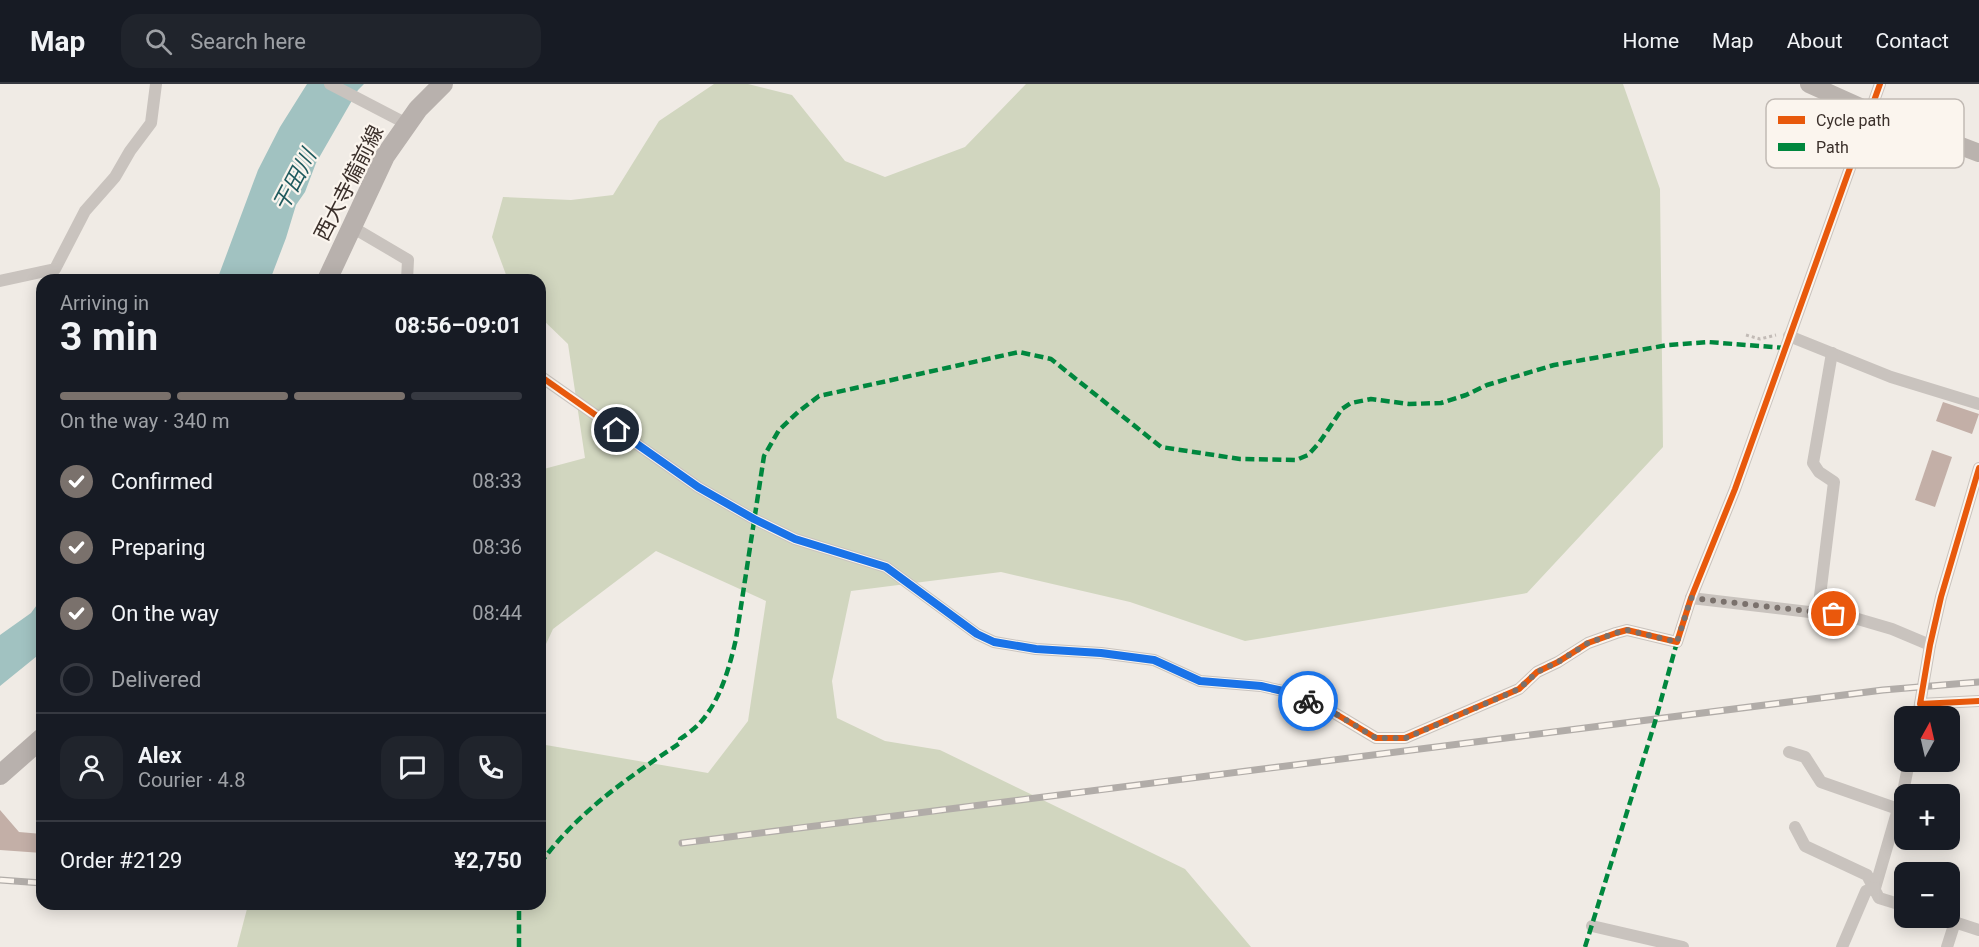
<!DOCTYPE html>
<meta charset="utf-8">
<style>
body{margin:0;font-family:Roboto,"Noto Sans JP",sans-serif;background:#20242c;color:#f1f3f6;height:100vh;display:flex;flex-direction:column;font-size:22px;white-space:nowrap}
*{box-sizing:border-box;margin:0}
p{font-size:20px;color:#9ea1a6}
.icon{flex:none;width:33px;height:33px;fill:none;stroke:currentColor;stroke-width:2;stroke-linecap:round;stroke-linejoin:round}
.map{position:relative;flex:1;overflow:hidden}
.sheet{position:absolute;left:36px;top:190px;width:510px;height:636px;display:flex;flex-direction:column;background:#171b24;border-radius:18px;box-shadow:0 3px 15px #0003}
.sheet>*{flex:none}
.needle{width:39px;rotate:8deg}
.controls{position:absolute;left:1894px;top:622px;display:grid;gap:12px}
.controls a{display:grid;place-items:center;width:66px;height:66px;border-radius:12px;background:#171b24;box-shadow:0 3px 15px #0003;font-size:30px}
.pin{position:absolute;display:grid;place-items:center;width:51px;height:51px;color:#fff;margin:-26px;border:3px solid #fff;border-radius:50%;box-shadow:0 2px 6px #0007}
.courier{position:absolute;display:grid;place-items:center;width:60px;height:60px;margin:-30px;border:4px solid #1a73e8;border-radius:50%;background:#fff;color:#222;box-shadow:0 2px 8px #0007}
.head em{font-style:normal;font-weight:700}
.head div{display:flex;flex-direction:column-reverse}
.head{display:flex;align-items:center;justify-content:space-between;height:102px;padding:0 24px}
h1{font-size:39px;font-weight:700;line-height:45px}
.bar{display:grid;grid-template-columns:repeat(4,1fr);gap:9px 6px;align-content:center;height:72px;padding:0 24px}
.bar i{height:8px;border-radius:4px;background:#363941}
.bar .on{background:#7a716c}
.bar p{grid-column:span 4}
.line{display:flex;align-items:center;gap:15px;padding:0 24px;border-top:2px solid #363941}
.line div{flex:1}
.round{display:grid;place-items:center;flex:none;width:63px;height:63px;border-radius:18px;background:#20242c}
ol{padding:0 24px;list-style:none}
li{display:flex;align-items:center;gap:18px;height:66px}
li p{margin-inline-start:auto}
li .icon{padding:6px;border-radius:50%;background:#7a716c;color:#fff;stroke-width:4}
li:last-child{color:#9ea1a6}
li i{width:33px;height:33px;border:3px solid #363941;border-radius:50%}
header{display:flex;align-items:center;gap:36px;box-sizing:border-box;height:84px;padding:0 30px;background:#171b24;border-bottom:2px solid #363941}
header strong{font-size:28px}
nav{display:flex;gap:33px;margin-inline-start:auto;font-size:21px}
.search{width:420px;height:54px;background:#20242c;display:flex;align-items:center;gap:15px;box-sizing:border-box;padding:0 21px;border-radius:18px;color:#9ea1a6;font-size:22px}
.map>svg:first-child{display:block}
</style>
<header>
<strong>Map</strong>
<div class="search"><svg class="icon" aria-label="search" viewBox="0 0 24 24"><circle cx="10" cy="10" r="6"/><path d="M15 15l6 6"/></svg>Search here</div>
<nav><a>Home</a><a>Map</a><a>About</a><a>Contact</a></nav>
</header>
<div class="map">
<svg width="1979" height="863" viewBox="0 0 1979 863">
<rect width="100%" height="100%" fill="#f0ebe5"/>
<path fill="#d1d6bf" d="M714 0H748L792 11 845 77 885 93 965 63 1026 0H1623L1660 105 1663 363 1527 509 1245 557 1130 518 1001 488 851 507 832 597 837 634 885 657 940 666 1185 785 1251 863H237L248 821 540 820V660L708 689 748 637 766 517 656 467 553 545 540 573V386L585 374 568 260 540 233V196H508L492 153 503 113 571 116 613 111 659 37Z"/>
<g fill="#a1c2c1">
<path d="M307 0H364L358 6 316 79 305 108 296 121 286 154 270 196H217L258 86 280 43Z"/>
<path d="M42 514V568L0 602V551L31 529Z"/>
</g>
<g fill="#c3afa7">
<path d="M1943 318 1979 330 1972 350 1936 337Z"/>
<path d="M1932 366 1952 373 1935 423 1915 416Z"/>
<path d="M0 726 19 748 42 750V769L0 766Z"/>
</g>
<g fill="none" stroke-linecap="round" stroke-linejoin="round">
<path stroke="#c2bbb6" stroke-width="3" stroke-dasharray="3 3" stroke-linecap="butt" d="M1746 251 1760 255 1776 251"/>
<g stroke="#c9c3be" stroke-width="12">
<path d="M330 0 407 40"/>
<path d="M352 143 408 176 407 196"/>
<path d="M0 197 55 185 85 127 115 93 130 67 151 39 156 0"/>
<path d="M1789 252 1891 293 1979 320"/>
<path d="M540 292 698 403 754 435 795 455 886 483 977 550 994 558 1036 565 1101 569 1154 576 1200 597 1261 602 1283 607 1326 624 1376 654H1405L1519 605 1537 588 1558 578 1588 559 1616 549 1627 546 1677 558 1691 514 1735 405 1880 0"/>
<path d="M1979 384 1941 513 1930 561 1920 620 1979 617"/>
<path d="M1691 514 1851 533 1892 545 1930 561"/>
<path d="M1818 528 1834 398 1819 388 1813 379 1832 269"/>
<path d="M1918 633 1920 620"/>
<path d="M1789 668 1805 673 1821 698 1898 725"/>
<path d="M1795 743 1805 762 1867 791 1879 814 1905 822"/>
<path d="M1875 804 1903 708 1909 678"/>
<path d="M1942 834 1979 846"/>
<path d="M1592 842 1683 863"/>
<path d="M1842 863 1866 807 1875 804"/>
<path d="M1947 863 1955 838"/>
</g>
<path stroke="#bab3ae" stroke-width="18" d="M1809 0 1869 27 1979 69"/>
<g stroke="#b8b1ad" stroke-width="20">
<path d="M327 196 385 72 418 25 443 0"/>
<path d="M0 691 42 654"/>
</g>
<defs>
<g id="rail">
<path d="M682 759 1883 606 1979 598"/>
<path d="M0 796 42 799"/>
</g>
</defs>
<use href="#rail" stroke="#b1aca8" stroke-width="7"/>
<use href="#rail" stroke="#fbf5ee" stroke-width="4.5" stroke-dasharray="14" stroke-linecap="butt"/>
<g stroke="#00873e" stroke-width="4.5" stroke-dasharray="9 4.5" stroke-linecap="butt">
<path d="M540 780C576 729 629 693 680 659V655C686 651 693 646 698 641 720 618 729 585 736 555L764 372 779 346 798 328 819 312 1019 268 1051 275 1161 363 1240 375 1296 376 1308 371 1319 359 1342 325 1351 319 1371 315 1409 320 1441 319 1466 311 1487 301 1554 281 1668 261 1708 258 1785 264"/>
<path d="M519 863V820"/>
<path d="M1585 863 1655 638 1677 558"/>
</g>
<defs>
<g id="cycleway">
<path d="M540 292 698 403 754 435 795 455 886 483 977 550 994 558 1036 565 1101 569 1154 576 1200 597 1261 602 1283 607 1326 624 1376 654H1405L1519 605 1537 588 1558 578 1588 559 1616 549 1627 546 1677 558 1691 514 1735 405 1880 0"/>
<path d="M1979 384 1941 513 1930 561 1920 620 1979 617"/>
</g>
</defs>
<use href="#cycleway" stroke="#fbf5ee" stroke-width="10"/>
<use href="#cycleway" stroke="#e8590c" stroke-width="6"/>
</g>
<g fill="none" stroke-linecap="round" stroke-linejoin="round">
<path stroke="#7a716c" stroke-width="6" stroke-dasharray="0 10.8" d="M1308 617 1326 624 1376 654H1406L1519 605 1537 588 1558 578 1588 559 1616 549 1627 546 1677 558 1691 514 1834 530"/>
<path stroke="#1a73e8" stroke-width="8" d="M617 346 698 403 754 435 795 455 886 483 977 550 994 558 1036 565 1101 569 1154 576 1200 597 1261 602 1283 607 1308 617"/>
</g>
<g text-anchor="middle" stroke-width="4.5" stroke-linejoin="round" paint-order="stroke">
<g font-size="21" fill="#3b302b" stroke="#fbf5ee">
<text transform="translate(349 99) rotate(-63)" y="7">西大寺備前線</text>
</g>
<g font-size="22" font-style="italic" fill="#1f5a5e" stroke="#fbf5ee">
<text transform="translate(294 96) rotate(-62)" y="8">干田川</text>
</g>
</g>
<rect x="1766" y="15" width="198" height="69" rx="9" fill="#fbf5ee" stroke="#c1bab4" stroke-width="1.5"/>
<rect x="1778" y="32" width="27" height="8" fill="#e8590c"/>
<rect x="1778" y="59" width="27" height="8" fill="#00873e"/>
<g font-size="16" fill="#3b302b">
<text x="1816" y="42">Cycle path</text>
<text x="1816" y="69">Path</text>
</g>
</svg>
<div class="controls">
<a><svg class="needle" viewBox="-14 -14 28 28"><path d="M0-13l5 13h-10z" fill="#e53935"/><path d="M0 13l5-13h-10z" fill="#9ea1a6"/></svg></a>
<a>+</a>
<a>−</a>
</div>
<div class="pin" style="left:1834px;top:530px;background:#ea580c"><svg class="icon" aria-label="bag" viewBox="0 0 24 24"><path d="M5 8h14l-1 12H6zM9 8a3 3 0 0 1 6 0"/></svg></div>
<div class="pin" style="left:617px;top:346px;background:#1f2937"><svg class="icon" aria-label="home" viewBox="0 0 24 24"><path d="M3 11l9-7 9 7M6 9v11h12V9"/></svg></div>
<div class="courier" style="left:1308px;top:617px"><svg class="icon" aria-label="bike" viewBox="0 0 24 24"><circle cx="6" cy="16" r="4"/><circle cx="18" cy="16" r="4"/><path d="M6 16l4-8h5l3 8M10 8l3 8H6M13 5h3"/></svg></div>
<section class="sheet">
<div class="head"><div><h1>3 min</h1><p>Arriving in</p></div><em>08:56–09:01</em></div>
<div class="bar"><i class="on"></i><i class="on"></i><i class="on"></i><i></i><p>On the way · 340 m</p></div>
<ol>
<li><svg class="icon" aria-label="check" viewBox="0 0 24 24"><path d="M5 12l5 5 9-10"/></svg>Confirmed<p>08:33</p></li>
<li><svg class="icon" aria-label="check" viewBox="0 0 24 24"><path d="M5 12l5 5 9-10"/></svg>Preparing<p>08:36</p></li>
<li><svg class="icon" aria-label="check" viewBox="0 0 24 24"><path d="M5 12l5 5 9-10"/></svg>On the way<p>08:44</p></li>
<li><i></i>Delivered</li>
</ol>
<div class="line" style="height:108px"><a class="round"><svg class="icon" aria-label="person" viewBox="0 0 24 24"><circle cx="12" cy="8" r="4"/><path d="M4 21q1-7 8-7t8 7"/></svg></a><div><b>Alex</b><p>Courier · 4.8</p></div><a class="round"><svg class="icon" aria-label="chat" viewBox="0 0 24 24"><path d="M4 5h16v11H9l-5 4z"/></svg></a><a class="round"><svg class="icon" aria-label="phone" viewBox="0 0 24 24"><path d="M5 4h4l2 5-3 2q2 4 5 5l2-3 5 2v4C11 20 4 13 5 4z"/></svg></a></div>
<div class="line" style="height:78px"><div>Order #2129</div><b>¥2,750</b></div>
</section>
</div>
